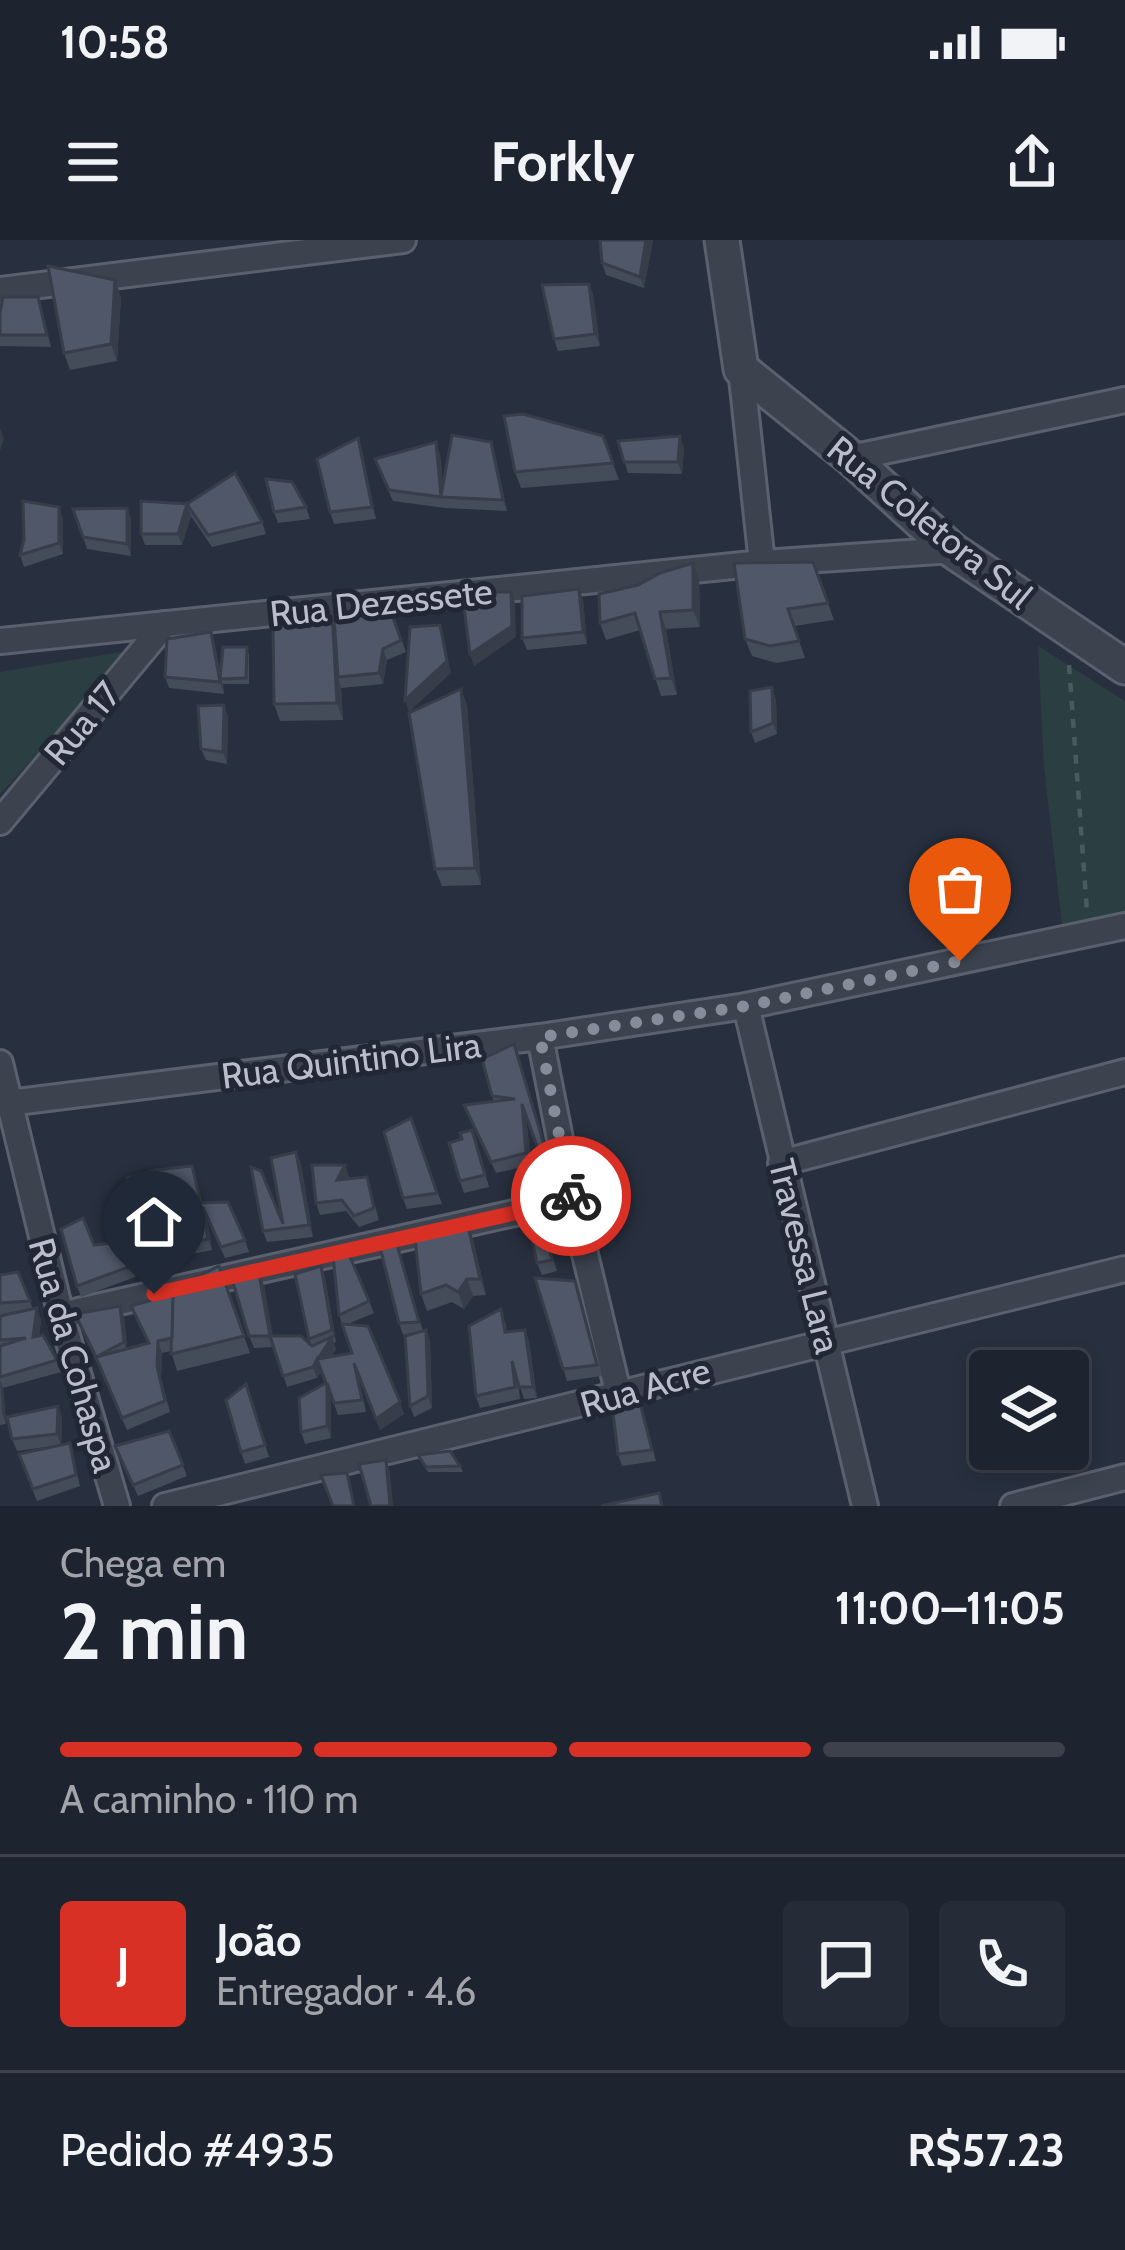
<!DOCTYPE html>
<html lang="pt">
<meta charset="utf-8">
<style>
body{margin:0;font-family:Cabin,sans-serif;background:#262c37;color:#f1f3f6;height:100vh;display:flex;flex-direction:column;font-size:45px;white-space:nowrap}
*{box-sizing:border-box;margin:0}
p{font-size:39px;color:#a1a4aa}
.icon{flex:none;width:66px;height:66px;fill:none;stroke:currentColor;stroke-width:2;stroke-linecap:round;stroke-linejoin:round}
.map{position:relative;height:1266px;overflow:hidden}
.sheet{display:flex;flex-direction:column;background:#1e242f;flex:1}
.sheet>*{flex:none}
.tools{position:absolute;left:969px;top:1110px;display:grid;gap:24px}
.tools a{display:grid;place-items:center;width:120px;height:120px;border-radius:12px;background:#1e242f;box-shadow:0 6px 18px #0003,0 0 0 3px #3c414b;font-size:60px}
.pin{position:absolute;display:grid;place-items:center;width:102px;height:102px;color:#fff;margin:-123px -51px;border-radius:50% 50% 50% 0;rotate:-45deg;box-shadow:0 0 12px #0007}
.pin .icon{rotate:45deg}
.courier{position:absolute;display:grid;place-items:center;width:120px;height:120px;margin:-60px;border:9px solid #d93025;border-radius:50%;background:#fff;color:#222;box-shadow:0 3px 15px #0007}
.overview em{font-style:normal;font-weight:700}
.overview div{display:flex;flex-direction:column-reverse}
.overview{display:flex;align-items:center;justify-content:space-between;height:204px;padding:0 60px}
h1{font-size:78px;font-weight:700;line-height:90px}
.bar{display:grid;grid-template-columns:repeat(4,1fr);gap:18px 12px;align-content:center;height:144px;padding:0 60px}
.bar i{height:15px;border-radius:9px;background:#3c414b}
.bar .current{background:#d93025}
.bar p{grid-column:span 4}
.line{display:flex;align-items:center;gap:30px;padding:0 60px;border-top:3px solid #3c414b}
.line div{flex:1}
.round{display:grid;place-items:center;flex:none;width:126px;height:126px;border-radius:12px;background:#262c37}
.status{display:flex;justify-content:space-between;align-items:center;height:84px;padding:0 60px;background:#1e242f;direction:ltr}
.status svg{height:33px;fill:currentColor}
header{display:flex;justify-content:space-between;align-items:center;height:156px;padding:0 60px;background:#1e242f;font-size:54px;font-weight:700}
.map>svg:first-child{display:block}
</style>
<div class="status"><b>10:58</b><svg viewBox="0 0 49 12"><path d="M0 12V9h3v3zM5 12V6h3v6zM10 12V3h3v9zM15 12V0h3v12zM26 1h20v11H26zM47 4h2v5h-2z"/></svg></div>
<header><svg class="icon" aria-label="menu" viewBox="0 0 24 24"><path d="M4 6h16M4 12h16M4 18h16"/></svg>Forkly<svg class="icon" aria-label="share" viewBox="0 0 24 24"><path d="M12 15V3M7 8l5-5 5 5M5 13v7h14v-7"/></svg></header>
<div class="map">
<svg width="1125" height="1266" viewBox="0 0 1125 1266">
<rect width="100%" height="100%" fill="#28303f"/>
<g fill="#2b3e41">
<path d="M1038 406 1125 461V674L1062 684 1044 527Z"/>
<path d="M133 410 0 554V432Z"/>
</g>
<g fill="none" stroke-linecap="round" stroke-linejoin="round">
<defs>
<g id="minor">
<path d="M0 50 403 0"/>
<path d="M741 129 762 323"/>
<path d="M851 218 1125 160"/>
<path d="M0 401 762 323 952 310"/>
<path d="M0 582 165 384"/>
<path d="M746 766 865 1266"/>
<path d="M540 797 572 960 619 1156"/>
<path d="M0 823 61 1075 117 1266"/>
<path d="M0 864 540 797 746 766 1125 686"/>
<path d="M781 923 1125 832"/>
<path d="M61 1075 572 960"/>
<path d="M165 1266C485 1188 804 1106 1125 1029"/>
<path d="M1013 1266 1125 1237"/>
</g>
<path id="tertiary" d="M722 0 741 129 851 218 952 310 1125 427"/>
</defs>
<use href="#minor" stroke="#5a606d" stroke-width="30"/>
<use href="#tertiary" stroke="#5a606d" stroke-width="39"/>
<path stroke="#4a5b5f" stroke-width="4.5" stroke-dasharray="9 9" stroke-linecap="butt" d="M1069 425 1087 671"/>
<use href="#minor" stroke="#3c434f" stroke-width="24"/>
<use href="#tertiary" stroke="#3c434f" stroke-width="33"/>
</g>
<g fill="#444b59">
<path d="M653 0 644 48 606 35 602 23Z"/>
<path d="M589 44 593 55 600 106 558 111 554 99Z"/>
<path d="M38 57 51 107 0 106V73Z"/>
<path d="M121 57 117 121 70 130 64 113Z"/>
<path d="M603 196 619 240 521 248 515 232Z"/>
<path d="M618 201 684 207 682 234 628 233Z"/>
<path d="M491 202 495 214 507 271 445 268 393 261 379 230 440 214 443 245Z"/>
<path d="M362 210 376 279 334 284 330 272Z"/>
<path d="M187 264 262 282 266 294 212 307 191 276 182 305H145L141 294Z"/>
<path d="M306 267 310 279 278 283 274 272Z"/>
<path d="M127 268 131 279V316L87 309 73 269Z"/>
<path d="M63 279V314L24 327 20 315Z"/>
<path d="M813 322 834 380 794 386 805 418 776 423 752 416 745 399Z"/>
<path d="M699 340 700 387 666 389 677 455 661 456 640 390 606 400 600 383Z"/>
<path d="M579 349 583 360 587 404 527 410 522 398Z"/>
<path d="M391 372 406 412 387 420 383 444 341 448 343 480 280 481 274 464 334 377Z"/>
<path d="M211 392 221 434 249 413V444H223L224 454 169 448 165 437Z"/>
<path d="M461 449 467 466 481 645 442 646 435 629Z"/>
<path d="M776 459 777 494 755 503 751 492Z"/>
<path d="M224 465 228 477 227 524 206 520 201 509Z"/>
<path d="M518 816 558 950 553 951 526 876 531 925 496 933 464 865 494 862 482 819Z"/>
<path d="M411 878 442 964 407 969 403 958Z"/>
<path d="M476 901 489 947 464 953 460 941Z"/>
<path d="M296 912 301 924 313 997 267 1002 263 991 283 984Z"/>
<path d="M345 925 349 937 348 939 367 937 379 980 359 987 346 971 320 975 316 963Z"/>
<path d="M127 938H196L202 963 245 1000 249 1012 225 1018 207 979 212 1010 182 1016 161 945 163 1004 142 1005 138 993Z"/>
<path d="M552 960 569 1002 550 1008 557 1031 542 1035 537 1023Z"/>
<path d="M473 999 486 1055 473 1056 464 1069 452 1062 427 1071 421 1054Z"/>
<path d="M133 1000 146 1033 81 1057 77 1046 94 1005Z"/>
<path d="M397 1005 423 1091 426 1090 430 1101 432 1168 414 1177 410 1166V1094L403 1095 399 1083Z"/>
<path d="M219 1026 250 1113 177 1131 171 1111 162 1113 161 1138 170 1172 127 1190 75 1074 120 1066 124 1077 127 1109 148 1104 131 1066 173 1054Z"/>
<path d="M18 1032 33 1069 41 1080 39 1096 57 1120 61 1132 3 1148 6 1184 0 1185V1076L10 1074 0 1075V1035Z"/>
<path d="M325 1037 336 1102 333 1103 336 1109 331 1117 352 1113 339 1075 369 1061 374 1073 348 1084 404 1174 380 1190 358 1135 366 1172 338 1175 331 1155V1198L305 1204 301 1192 326 1143 322 1131 317 1138 287 1147 274 1107 254 1108 249 1096 264 1045 272 1096 311 1104 309 1099Z"/>
<path d="M535 1038 579 1052 602 1136 567 1141Z"/>
<path d="M505 1080 507 1092 525 1090 529 1101 537 1158 524 1159 518 1140 520 1159 480 1168 476 1156Z"/>
<path d="M246 1144 269 1217 245 1224 241 1212Z"/>
<path d="M637 1151 656 1221 622 1226 618 1214Z"/>
<path d="M58 1166 62 1177 61 1205 70 1203 80 1246 37 1261 19 1214 61 1205 17 1211 12 1199Z"/>
<path d="M169 1191 187 1236 138 1256 115 1206Z"/>
<path d="M418 1215 460 1226 463 1232H428Z"/>
</g>
<g fill="#373d49">
<path d="M646 0H653L644 48 640 37Z"/>
<path d="M115 40 121 57 117 121 111 104Z"/>
<path d="M589 44 593 55 600 106 595 94Z"/>
<path d="M0 188 4 199 0 211Z"/>
<path d="M680 196 684 207 682 234 678 222Z"/>
<path d="M358 198 362 210 376 279 372 267Z"/>
<path d="M436 202 440 214 444 257H441Z"/>
<path d="M491 202 495 214 507 271 503 260Z"/>
<path d="M187 264 191 276 182 305 178 294Z"/>
<path d="M59 267 63 279V314L59 303Z"/>
<path d="M127 268 131 279V316L127 304Z"/>
<path d="M693 323 699 340 700 387 693 370Z"/>
<path d="M579 349 583 360 587 404 583 392Z"/>
<path d="M511 352 515 363 516 397 474 426 470 414Z"/>
<path d="M332 372 338 389V437L341 448 343 480 337 463Z"/>
<path d="M660 372 666 389 677 455 671 438Z"/>
<path d="M440 385 451 433 409 472 405 460Z"/>
<path d="M211 392 215 404 224 454 220 442Z"/>
<path d="M383 409 387 420 383 444 379 433Z"/>
<path d="M772 447 776 459 777 494 773 483Z"/>
<path d="M461 449 467 466 481 645 475 628Z"/>
<path d="M224 465 228 477 227 524 223 512Z"/>
<path d="M522 864 526 876 531 925 526 913Z"/>
<path d="M296 912 301 924 313 997 309 985Z"/>
<path d="M345 925 349 937 342 952 337 940Z"/>
<path d="M192 926 207 979 212 1010 208 999Z"/>
<path d="M156 930 160 942 163 1004 159 993Z"/>
<path d="M467 982 473 999 486 1055 480 1039Z"/>
<path d="M321 1026 325 1037 336 1102 332 1090Z"/>
<path d="M259 1034 264 1045 275 1107 270 1096Z"/>
<path d="M467 1039 473 1056 464 1069 458 1052Z"/>
<path d="M120 1066 124 1077 128 1114 124 1102Z"/>
<path d="M37 1068 41 1080 37 1109 33 1097Z"/>
<path d="M426 1090 430 1101 432 1168 428 1156Z"/>
<path d="M525 1090 529 1101 537 1158 533 1147Z"/>
<path d="M332 1097 336 1109 322 1130 318 1119Z"/>
<path d="M158 1101 162 1113 161 1138 170 1172 157 1126Z"/>
<path d="M317 1119 322 1131 317 1138 313 1127Z"/>
<path d="M0 1140 3 1148 6 1184 2 1173Z"/>
<path d="M327 1143 331 1155V1198L327 1186Z"/>
<path d="M400 1162 404 1174 380 1190 376 1179Z"/>
<path d="M58 1166 62 1177 61 1205 57 1194Z"/>
<path d="M386 1220 390 1232 393 1266H390Z"/>
</g>
<g fill="#4f5768" stroke="#373d49" stroke-width="3">
<path d="M600 0H646L640 37 602 23Z"/>
<path d="M48 26 115 40 111 104 64 113Z"/>
<path d="M589 44 595 94 554 99 542 45Z"/>
<path d="M3 57H38L47 95H0V73Z"/>
<path d="M523 174 603 196 613 223 515 232 504 176Z"/>
<path d="M452 195 491 202 503 260 441 257 389 250 375 219 436 202 441 256Z"/>
<path d="M680 196 678 222H624L618 201Z"/>
<path d="M358 198 372 267 330 272 317 219Z"/>
<path d="M235 233 262 282 208 295 187 264 178 294H141V261L187 264Z"/>
<path d="M266 239 292 242 306 267 274 272Z"/>
<path d="M23 261 59 267V303L20 315 24 300Z"/>
<path d="M127 268V304L83 297 73 269Z"/>
<path d="M813 322 828 363 788 369 799 401 770 406 745 399 734 323Z"/>
<path d="M693 323V370L660 372 671 438 655 439 635 373 600 383 599 354 638 345 660 333Z"/>
<path d="M579 349 583 392 522 398V356Z"/>
<path d="M462 352H511L512 386 470 414Z"/>
<path d="M332 372 337 463 274 464 273 384Z"/>
<path d="M391 372 401 400 383 409 379 433 338 437 334 377Z"/>
<path d="M440 385 447 421 405 460 410 387Z"/>
<path d="M211 392 220 442 165 437 167 399Z"/>
<path d="M223 407H247L246 438 220 439Z"/>
<path d="M772 447 773 483 751 492 750 451Z"/>
<path d="M461 449 475 628 435 629 409 473Z"/>
<path d="M224 465 223 512 201 509 198 466Z"/>
<path d="M514 804 554 938 549 940 522 864 526 913 491 922 464 865 515 859 492 856 482 819Z"/>
<path d="M411 878 437 953 403 958 384 892Z"/>
<path d="M472 890 485 935 460 941 449 903 462 899 460 893Z"/>
<path d="M296 912 309 985 263 991 251 927 261 931 283 984 271 918Z"/>
<path d="M312 925H345L337 940 367 937 374 968 354 976 342 960 316 963Z"/>
<path d="M192 926 201 963 228 962 245 1000 221 1007 203 967 208 999 178 1004 156 930Z"/>
<path d="M156 930 159 993H138L127 938Z"/>
<path d="M552 960 565 990 546 997 552 1020 537 1023 527 976Z"/>
<path d="M83 978 94 1005 133 1000 142 1022 77 1046 61 989Z"/>
<path d="M467 982 480 1039H467L458 1052 446 1045 421 1054 414 990Z"/>
<path d="M397 1005 419 1082 399 1083 380 1007Z"/>
<path d="M347 1010 369 1061 339 1075 333 1016Z"/>
<path d="M219 1026 244 1096 171 1114 173 1049Z"/>
<path d="M321 1026 332 1090 309 1099 295 1034Z"/>
<path d="M18 1032 30 1061 0 1063V1035Z"/>
<path d="M259 1034 270 1096H249L232 1039Z"/>
<path d="M535 1038 575 1041 597 1125 563 1129Z"/>
<path d="M173 1054 172 1098 158 1101 157 1126 165 1161 122 1178 96 1117 149 1103 131 1066Z"/>
<path d="M120 1066 124 1102 96 1117 75 1074Z"/>
<path d="M37 1068 33 1097 43 1095 57 1120 0 1137V1106L26 1098 0 1100V1076Z"/>
<path d="M501 1069 505 1092 525 1090 533 1147H519L512 1121 515 1147 476 1156 469 1086Z"/>
<path d="M342 1084 368 1086 400 1162 376 1179 354 1123 362 1160 334 1163 327 1143V1186L301 1192 299 1158 326 1143 317 1119 313 1127 283 1136 270 1096H301L312 1106 332 1097 318 1119 352 1113Z"/>
<path d="M426 1090 428 1156 410 1166 405 1096Z"/>
<path d="M246 1144 265 1205 241 1212 226 1160Z"/>
<path d="M637 1151 652 1210 618 1214 612 1164Z"/>
<path d="M58 1166 57 1194 12 1199 7 1177Z"/>
<path d="M169 1191 183 1225 133 1245 115 1206Z"/>
<path d="M70 1203 76 1235 33 1249 19 1214Z"/>
<path d="M450 1211 460 1226 426 1227 418 1215Z"/>
<path d="M386 1220 390 1266H371L359 1224Z"/>
<path d="M347 1233 354 1266H333L321 1235Z"/>
<path d="M659 1253 662 1266H601Z"/>
</g>
<g fill="none" stroke-linecap="round" stroke-linejoin="round">
<path stroke="#868c99" stroke-width="12" stroke-dasharray="0 21.6" d="M571 956 540 797 746 766 960 721"/>
<path stroke="#d93025" stroke-width="15" d="M154 1054 572 960 571 956"/>
</g>
<g text-anchor="middle" stroke-width="10" stroke-linejoin="round" paint-order="stroke">
<g font-size="36" fill="#b9beca" stroke="#212735">
<text transform="translate(930 282) rotate(39)" y="13">Rua Coletora Sul</text>
<text transform="translate(381 362) rotate(-6)" y="13">Rua Dezessete</text>
<text transform="translate(82 483) rotate(-50)" y="13">Rua 17</text>
<text transform="translate(351 820) rotate(-7)" y="13">Rua Quintino Lira</text>
<text transform="translate(805 1016) rotate(76)" y="13">Travessa Lara</text>
<text transform="translate(74 1115) rotate(74)" y="13">Rua da Cohaspa</text>
<text transform="translate(645 1147) rotate(-16)" y="13">Rua Acre</text>
</g>
</g>
</svg>
<div class="tools">
<a><svg class="icon" aria-label="layers" viewBox="0 0 24 24"><path d="M12 4l9 5-9 5-9-5zM3 14l9 5 9-5"/></svg></a>
</div>
<div class="pin" style="left:960px;top:721px;background:#ea580c"><svg class="icon" aria-label="bag" viewBox="0 0 24 24"><path d="M5 8h14l-1 12H6zM9 8a3 3 0 0 1 6 0"/></svg></div>
<div class="pin" style="left:154px;top:1054px;background:#1f2937"><svg class="icon" aria-label="home" viewBox="0 0 24 24"><path d="M3 11l9-7 9 7M6 9v11h12V9"/></svg></div>
<div class="courier" style="left:571px;top:956px"><svg class="icon" aria-label="bike" viewBox="0 0 24 24"><circle cx="6" cy="16" r="4"/><circle cx="18" cy="16" r="4"/><path d="M6 16l4-8h5l3 8M10 8l3 8H6M13 5h3"/></svg></div>
</div>
<section class="sheet">
<div class="overview"><div><h1>2 min</h1><p>Chega em</p></div><em>11:00–11:05</em></div>
<div class="bar"><i class="current"></i><i class="current"></i><i class="current"></i><i></i><p>A caminho · 110 m</p></div>
<div class="line" style="height:216px"><b class="round" style="background:#d93025;color:#fff">J</b><div><b>João</b><p>Entregador · 4.6</p></div><a class="round"><svg class="icon" aria-label="chat" viewBox="0 0 24 24"><path d="M4 5h16v11H9l-5 4z"/></svg></a><a class="round"><svg class="icon" aria-label="phone" viewBox="0 0 24 24"><path d="M5 4h4l2 5-3 2q2 4 5 5l2-3 5 2v4C11 20 4 13 5 4z"/></svg></a></div>
<div class="line" style="height:156px"><div>Pedido #4935</div><b>R$57.23</b></div>
</section>
